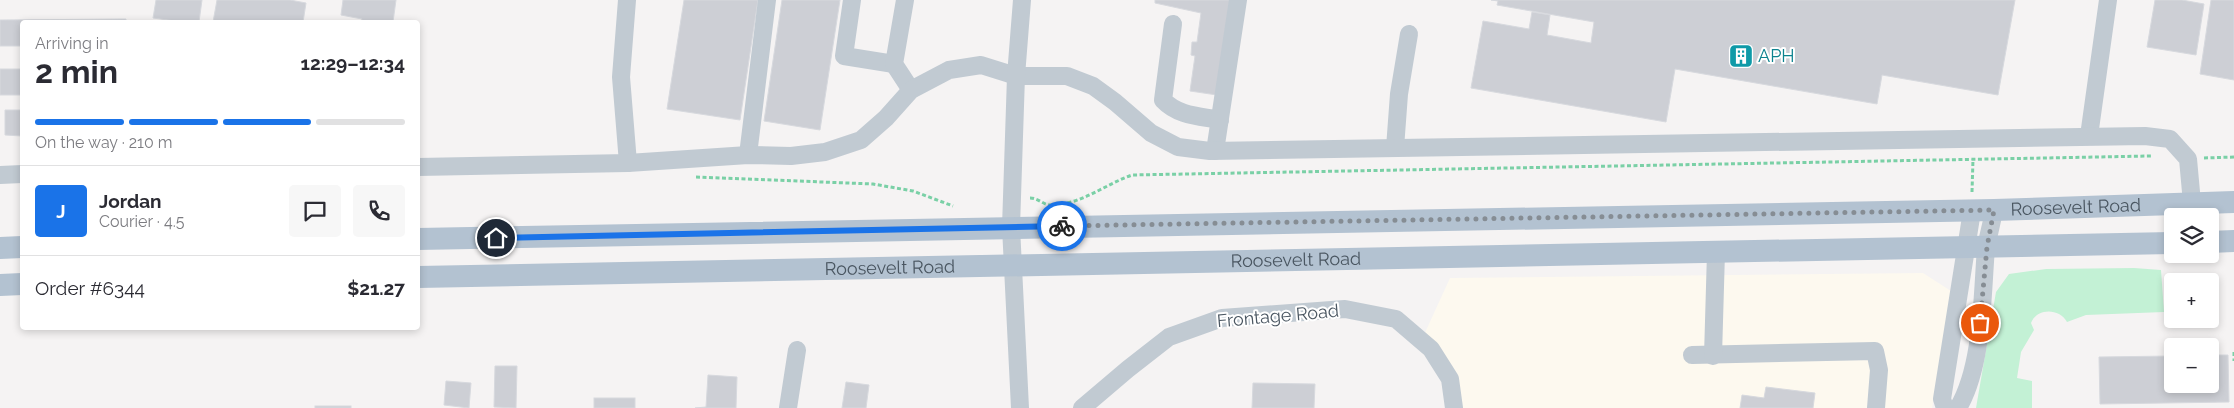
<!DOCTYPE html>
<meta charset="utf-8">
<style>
body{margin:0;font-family:Raleway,sans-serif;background:#f7f7f7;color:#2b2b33;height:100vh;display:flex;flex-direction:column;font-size:19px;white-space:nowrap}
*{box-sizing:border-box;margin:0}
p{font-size:16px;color:#7c7c81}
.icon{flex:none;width:28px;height:28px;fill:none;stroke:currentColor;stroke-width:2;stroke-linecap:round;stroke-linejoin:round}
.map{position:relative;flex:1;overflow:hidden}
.details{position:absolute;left:20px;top:20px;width:400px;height:310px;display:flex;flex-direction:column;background:#fff;border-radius:5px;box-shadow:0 2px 8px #0003}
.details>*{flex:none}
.fabs{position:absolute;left:2164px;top:208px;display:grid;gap:10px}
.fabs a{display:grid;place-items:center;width:55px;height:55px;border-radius:5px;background:#fff;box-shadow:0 2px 8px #0003;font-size:25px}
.pin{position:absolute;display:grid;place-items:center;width:42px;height:42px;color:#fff;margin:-21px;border:2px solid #fff;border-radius:50%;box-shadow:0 1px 5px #0007}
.courier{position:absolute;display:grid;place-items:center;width:50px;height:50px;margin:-25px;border:4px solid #1a73e8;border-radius:50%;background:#fff;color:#222;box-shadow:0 1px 6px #0007}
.overview em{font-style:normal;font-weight:700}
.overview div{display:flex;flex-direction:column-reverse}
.overview{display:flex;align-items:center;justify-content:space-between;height:85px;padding:0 15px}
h1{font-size:32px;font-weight:700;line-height:38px}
.bar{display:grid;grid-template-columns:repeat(4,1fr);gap:8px 5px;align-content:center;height:60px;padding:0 15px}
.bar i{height:6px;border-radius:4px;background:#e1e1e2}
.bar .on{background:#1a73e8}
.bar p{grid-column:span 4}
.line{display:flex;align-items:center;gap:12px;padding:0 15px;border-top:1px solid #e1e1e2}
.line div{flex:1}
.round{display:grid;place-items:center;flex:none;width:52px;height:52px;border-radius:5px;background:#f7f7f7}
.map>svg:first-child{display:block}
</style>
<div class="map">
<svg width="2234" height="408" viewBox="0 0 2234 408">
<rect width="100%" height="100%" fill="#f5f3f3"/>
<path fill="#fdf9ef" d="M1923 273 1951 291 1932 408H1448V384L1418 348 1450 278Z"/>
<path fill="#c3f1d5" d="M2134 268 2161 270 2164 312 2086 315 2067 322C2059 308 2037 308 2031 323L2034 330 2021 352 2017 378 2032 381V408H1976L1996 292 2009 274 2046 269Z"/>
<g fill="#cdcfd5" stroke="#d7d9de">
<path d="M156 0H202L199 22H183L153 18Z"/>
<path d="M217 0H290L306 3 303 22H213Z"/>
<path d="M343 0H396L393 22H361L362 19 341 15Z"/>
<path d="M684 0H758L740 120 667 109Z"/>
<path d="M782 0H840L820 130 764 121Z"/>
<path d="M1155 0H1230L1217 95 1190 91 1195 56 1191 55 1192 42H1197L1201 13 1155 3Z"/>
<path d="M1491 0H2015L1998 95 1882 75 1877 104 1675 69 1666 122 1471 88 1483 21 1529 29 1532 12 1550 15 1547 35 1591 43 1594 22 1497 5 1498 1Z"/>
<path d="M2155 0H2182L2204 4 2196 55 2147 47Z"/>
<path d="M2211 0H2234V80L2200 74Z"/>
<path d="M126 19V22H22V46H0V20Z"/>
<rect x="0" y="69" width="22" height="26"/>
<path d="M5 110H22V136L5 135Z"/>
<path d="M2210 355H2228L2229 402 2100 404 2099 357 2172 356V384H2210Z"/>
<path d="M495 366H517L516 408 494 407Z"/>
<path d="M708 375 737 377 736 408H695L706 407Z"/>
<path d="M446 381 471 383 469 408 444 405Z"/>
<path d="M846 382 869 385 866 408H842Z"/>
<path d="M1253 383 1315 384 1314 408H1252Z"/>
<path d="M1766 387 1815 393 1813 408H1740L1742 395 1764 398Z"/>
<rect x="594" y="398" width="41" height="10"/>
<rect x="315" y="406" width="36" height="2"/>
</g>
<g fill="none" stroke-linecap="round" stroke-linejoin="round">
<g stroke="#7ad0a6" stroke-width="3" stroke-dasharray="4 2.5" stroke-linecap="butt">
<path d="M2204 158 2234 157"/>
<path d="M696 177 873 184 913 191 953 206"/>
<path d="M1972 192 1973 159"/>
<path d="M1030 198C1039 198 1044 206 1052 205 1080 205 1106 184 1132 175L2151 156"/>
<path d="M2234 352V361"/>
</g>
<g stroke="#c1cad2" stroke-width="18">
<path d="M627 0 621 77 628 163"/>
<path d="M852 0 844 56 894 64"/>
<path d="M905 0 894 64 911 90"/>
<path d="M1173 24 1163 100C1178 116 1199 116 1220 120"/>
<path d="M2089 136 2108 0"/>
<path d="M1395 148 1399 94 1409 34"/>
<path d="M1215 151 1238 0"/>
<path d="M748 155 767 0"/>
<path d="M418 167 628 163 748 155 791 156 825 152 861 140 886 118 911 90 949 70 981 65 1016 76H1067L1093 86 1115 102 1151 133 1178 147 1210 151 2145 136 2170 139 2188 159 2192 203"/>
<path d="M0 175 22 174"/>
<path d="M1692 355 1875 351 1879 370 1876 408"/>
<path d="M1713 356 1716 252"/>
<path d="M788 408 797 350"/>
<path d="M1020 408 1011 227 1016 76 1022 0"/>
<path d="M1082 408 1128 369 1169 337 1222 318 1345 309 1396 319 1431 349 1450 379 1454 408"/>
<path d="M1945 408 1942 399 1972 211"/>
<path d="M1958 408C1983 366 1982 296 1986 248 1988 236 1992 223 1994 210"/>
</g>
<g stroke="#b3c2d1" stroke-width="22">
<path id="s1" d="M418 239 1994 210 2234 202"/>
<path d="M2210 242 2234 241"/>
<path d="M0 248 22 247"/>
<path id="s2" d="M418 277 2172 243"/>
<path d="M0 285 22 284"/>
</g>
</g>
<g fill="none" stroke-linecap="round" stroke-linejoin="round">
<path stroke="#868d94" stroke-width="5" stroke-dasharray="0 9" d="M1062 226 1994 210 1987 247 1980 323"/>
<path stroke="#1a73e8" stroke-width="6" d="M496 238 1062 226"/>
</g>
<defs>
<symbol id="building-square" viewBox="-11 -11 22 22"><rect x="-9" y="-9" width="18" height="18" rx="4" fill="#0f9aa8" stroke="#fff"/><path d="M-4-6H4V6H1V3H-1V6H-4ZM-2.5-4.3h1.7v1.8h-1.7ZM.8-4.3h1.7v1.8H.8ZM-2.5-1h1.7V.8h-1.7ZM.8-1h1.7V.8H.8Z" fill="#fff"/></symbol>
</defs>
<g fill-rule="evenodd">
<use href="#building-square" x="1727" y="42" width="28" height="28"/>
</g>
<g text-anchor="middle" stroke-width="4" stroke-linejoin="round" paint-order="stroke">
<g font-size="18" fill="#0d838f" stroke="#fff" text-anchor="start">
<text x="1758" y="62">APH</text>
</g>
<g font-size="18" fill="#4a5661" stroke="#fff">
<text dy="6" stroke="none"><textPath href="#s1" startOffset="1658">Roosevelt Road</textPath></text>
<text dy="6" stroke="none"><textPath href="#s2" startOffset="878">Roosevelt Road</textPath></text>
<text dy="6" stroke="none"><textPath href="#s2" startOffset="472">Roosevelt Road</textPath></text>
<text transform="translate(1278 316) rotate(-5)" y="6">Frontage Road</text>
</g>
</g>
</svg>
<div class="fabs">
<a><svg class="icon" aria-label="layers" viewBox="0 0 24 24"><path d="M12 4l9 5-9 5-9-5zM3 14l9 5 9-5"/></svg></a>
<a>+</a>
<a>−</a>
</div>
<div class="pin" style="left:1980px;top:323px;background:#ea580c"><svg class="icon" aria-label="bag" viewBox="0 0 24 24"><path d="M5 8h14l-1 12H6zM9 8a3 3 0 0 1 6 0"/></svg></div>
<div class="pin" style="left:496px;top:238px;background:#1f2937"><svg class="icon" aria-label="home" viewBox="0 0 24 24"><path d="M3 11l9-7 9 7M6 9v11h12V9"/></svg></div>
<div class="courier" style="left:1062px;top:226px"><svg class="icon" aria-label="bike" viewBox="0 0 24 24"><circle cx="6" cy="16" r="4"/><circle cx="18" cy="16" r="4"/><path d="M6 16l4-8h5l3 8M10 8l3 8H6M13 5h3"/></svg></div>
<section class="details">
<div class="overview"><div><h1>2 min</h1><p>Arriving in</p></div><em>12:29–12:34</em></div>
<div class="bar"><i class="on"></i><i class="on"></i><i class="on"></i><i></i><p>On the way · 210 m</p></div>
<div class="line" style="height:90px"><b class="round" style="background:#1a73e8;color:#fff">J</b><div><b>Jordan</b><p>Courier · 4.5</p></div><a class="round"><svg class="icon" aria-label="chat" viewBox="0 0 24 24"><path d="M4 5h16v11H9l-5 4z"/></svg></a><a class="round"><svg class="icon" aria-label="phone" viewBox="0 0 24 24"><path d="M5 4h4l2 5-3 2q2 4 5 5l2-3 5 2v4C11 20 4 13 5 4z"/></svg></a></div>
<div class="line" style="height:65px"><div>Order #6344</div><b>$21.27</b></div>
</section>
</div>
